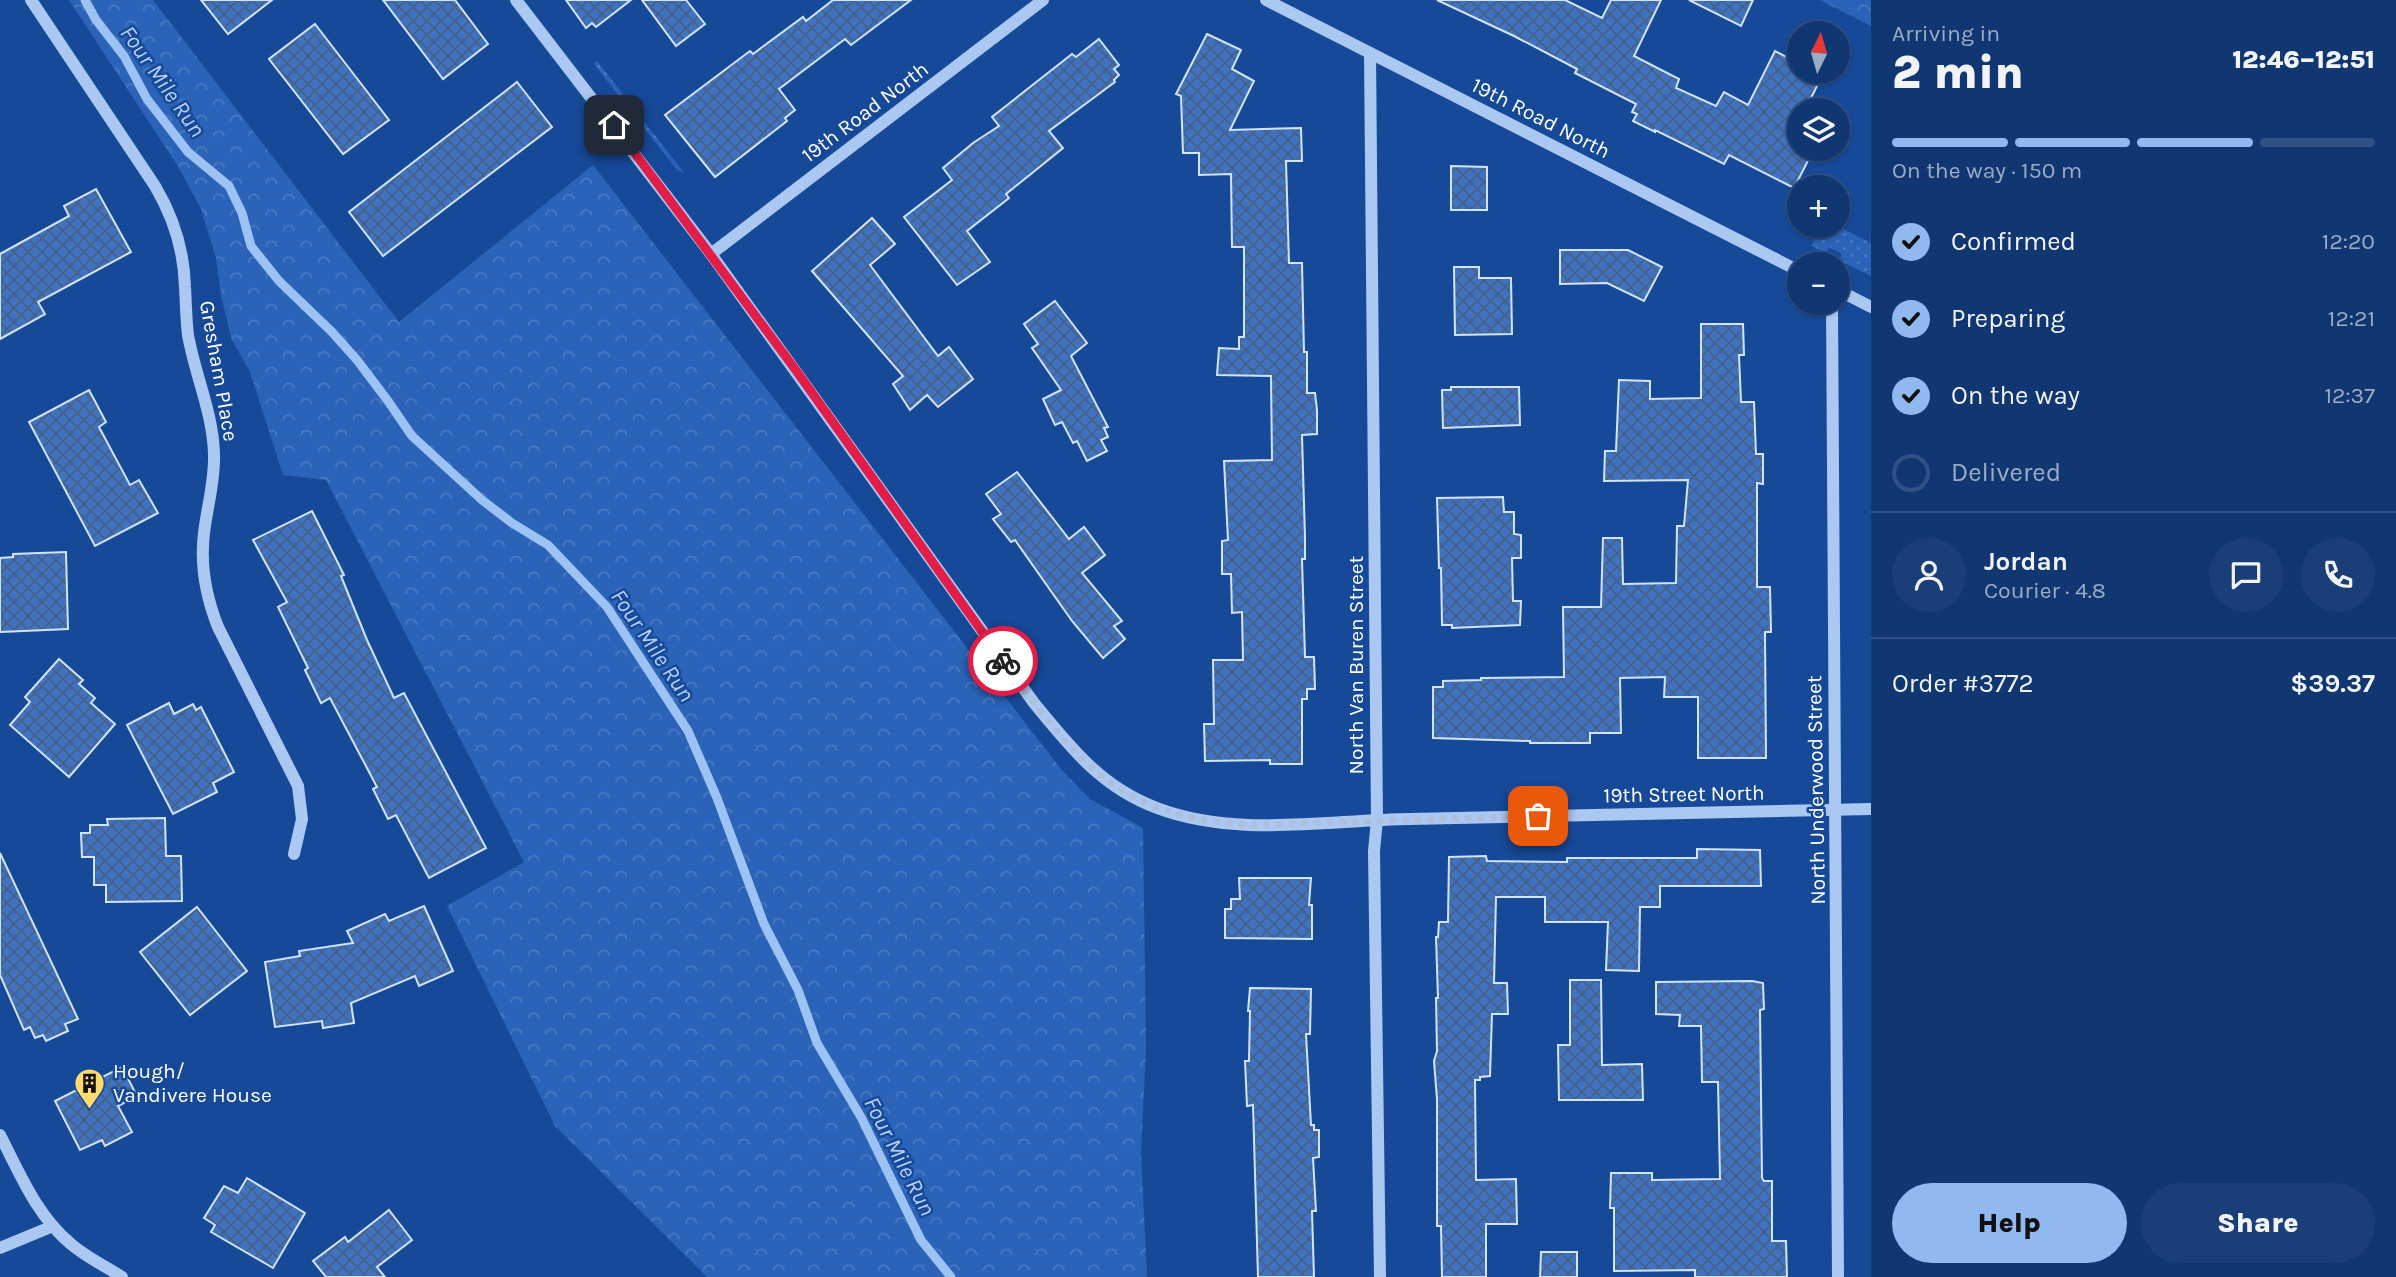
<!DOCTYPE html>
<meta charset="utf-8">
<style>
body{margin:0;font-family:Karla,sans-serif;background:#1a3f78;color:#f1f3f6;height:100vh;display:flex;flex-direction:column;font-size:26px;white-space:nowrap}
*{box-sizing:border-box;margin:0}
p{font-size:23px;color:#9cacc4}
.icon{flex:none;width:38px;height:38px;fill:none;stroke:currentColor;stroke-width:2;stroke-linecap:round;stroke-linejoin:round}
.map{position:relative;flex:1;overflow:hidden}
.drawer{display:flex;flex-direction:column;background:#113773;width:525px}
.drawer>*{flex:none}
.needle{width:46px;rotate:5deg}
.buttons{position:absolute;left:1787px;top:21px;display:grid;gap:14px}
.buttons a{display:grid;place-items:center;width:63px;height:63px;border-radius:50%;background:#113773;box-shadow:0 2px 5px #0004,0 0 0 2px #305185;font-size:35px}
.pin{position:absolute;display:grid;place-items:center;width:60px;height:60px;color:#fff;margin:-30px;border-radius:14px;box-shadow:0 4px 10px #0006}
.courier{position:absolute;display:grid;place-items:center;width:70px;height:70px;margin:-35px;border:5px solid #e11d48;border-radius:50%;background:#fff;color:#222;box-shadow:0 2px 9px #0007}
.summary em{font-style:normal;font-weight:800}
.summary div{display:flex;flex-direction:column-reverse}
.summary{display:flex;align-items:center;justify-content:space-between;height:119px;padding:0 21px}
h1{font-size:46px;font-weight:800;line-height:52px}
.bar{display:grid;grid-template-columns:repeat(4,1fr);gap:10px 7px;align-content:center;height:84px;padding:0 21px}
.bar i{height:9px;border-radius:5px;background:#305185}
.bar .active{background:#90b9f0}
.bar p{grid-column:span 4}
.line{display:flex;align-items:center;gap:18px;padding:0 21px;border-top:2px solid #305185}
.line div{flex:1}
.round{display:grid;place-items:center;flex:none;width:74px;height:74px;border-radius:37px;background:#1a3f78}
ol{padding:0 21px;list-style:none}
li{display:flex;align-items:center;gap:21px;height:77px}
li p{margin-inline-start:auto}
li .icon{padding:7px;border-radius:50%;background:#90b9f0;color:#111;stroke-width:4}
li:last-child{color:#9cacc4}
li i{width:38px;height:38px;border:4px solid #305185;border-radius:50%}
.cta{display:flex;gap:14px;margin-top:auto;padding:14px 21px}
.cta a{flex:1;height:80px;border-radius:42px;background:#90b9f0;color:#111;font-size:28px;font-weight:800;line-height:80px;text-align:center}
.cta a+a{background:#1a3f78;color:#f1f3f6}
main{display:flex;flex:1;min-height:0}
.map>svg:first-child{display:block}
</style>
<main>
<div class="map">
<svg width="1871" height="1277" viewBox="0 0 1871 1277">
<defs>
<pattern id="grass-dots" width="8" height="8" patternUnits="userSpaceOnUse" patternTransform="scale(1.75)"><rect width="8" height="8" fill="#2a63b7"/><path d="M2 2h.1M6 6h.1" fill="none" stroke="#4a7ac2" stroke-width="1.8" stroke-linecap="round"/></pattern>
<pattern id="forest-crowns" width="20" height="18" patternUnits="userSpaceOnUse" patternTransform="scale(1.75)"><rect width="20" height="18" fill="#2a63b7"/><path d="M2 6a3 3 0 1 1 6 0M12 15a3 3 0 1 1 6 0" fill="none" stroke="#4a7ac2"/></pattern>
<pattern id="building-cross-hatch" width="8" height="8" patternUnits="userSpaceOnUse" patternTransform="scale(1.75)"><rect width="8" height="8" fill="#3f73c1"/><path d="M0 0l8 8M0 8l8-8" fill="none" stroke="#466086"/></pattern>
</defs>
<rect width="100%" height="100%" fill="#174999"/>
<g fill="url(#grass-dots)">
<path d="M597 61 685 174 677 170 594 64Z"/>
<path d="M1806 226H1837L1871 243V276L1839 260 1842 254 1829 247 1826 253 1811 246 1818 231Z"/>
</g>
<g fill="url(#forest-crowns)">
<path d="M69 0H153L399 322 593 165 1061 769 1090 799 1143 828 1146 1048 1141 1152 1147 1277H707L555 1126 447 906 524 862 326 480 283 475 250 372 231 338 221 295 216 258 201 209 179 168Z"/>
<path d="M1819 0H1871V26Z"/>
</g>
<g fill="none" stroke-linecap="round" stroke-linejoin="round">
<path stroke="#9dc2f4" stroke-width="9" d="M85 0 96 20 124 56 147 99 188 152 229 186 242 213 251 246 279 281 332 332 357 360 388 401 412 436 482 500 512 523 548 545 607 607 688 731 717 798 764 924 798 990 817 1043 861 1117 921 1240 951 1277"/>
</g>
<g fill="url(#building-cross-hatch)" stroke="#d2e3fc" stroke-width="2">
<path d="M201 0H272L228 34Z"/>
<path d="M383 0H455L488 44 443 79Z"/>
<path d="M566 0H631L596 27 592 23 586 28Z"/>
<path d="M642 0H686L705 24 676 46Z"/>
<path d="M833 0H911L851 45 845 39 779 89 795 110 785 118 787 121 715 177 665 115 750 51 753 54 803 17 806 21Z"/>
<path d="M1437 0H1565L1602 18 1611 0H1661L1634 56 1679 79 1676 88 1716 106 1724 92 1748 105 1775 51 1796 62 1799 56V72H1824L1805 110H1799V149H1814L1794 188 1729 155 1724 164 1655 130V132L1633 121 1637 114 1632 112 1636 104 1575 73 1577 69 1514 36Z"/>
<path d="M1689 0H1753L1741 26Z"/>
<path d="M315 24 389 120 343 154 269 59Z"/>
<path d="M1207 34 1241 50 1232 69 1254 81 1230 130 1301 128 1302 161H1286L1289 263H1302L1304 352H1307V393H1315L1317 410V434L1302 435 1305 538V559H1302L1305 657H1314L1315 689H1307V699H1302V764H1270V760L1205 761 1204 724H1214L1213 660H1243L1242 612 1232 613 1231 574H1222V541L1228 540 1224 461 1272 460 1271 376 1217 375 1219 348 1239 349V337H1244V247H1232L1231 174 1199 175V153H1183L1181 96 1176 94Z"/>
<path d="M1099 39 1119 65 1114 69 1119 75 1114 80 1115 82 1049 131 1063 148 1006 194 1009 198 967 231 990 262 957 285 904 217 952 180 943 168 973 143 999 126 992 117 1072 54 1076 57Z"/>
<path d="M517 82 552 127 383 256 349 212Z"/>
<path d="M1451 166 1487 167V210H1451Z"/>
<path d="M96 189 131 252 38 302 45 314 0 339V254L69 216 64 206Z"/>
<path d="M872 218 895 244 870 265 938 356 949 347 973 379 938 407 927 395 910 410 893 384 903 376 812 271Z"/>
<path d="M1560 250H1628L1662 267 1644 301 1607 283 1560 284Z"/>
<path d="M1454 267H1479V278H1511L1512 334 1455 335Z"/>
<path d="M1055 301 1087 343 1071 356 1108 427 1104 428 1108 437 1101 440 1107 451 1087 461 1077 441 1073 443 1062 422 1055 425 1043 399 1061 390 1032 348 1038 344 1024 324Z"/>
<path d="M1701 324H1743L1744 355H1739L1741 402H1754L1756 454H1763V484L1757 483V587H1770L1771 632H1765L1766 758H1698V697H1664L1665 677 1620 678 1621 733H1590V743H1530V741L1433 738V687H1443V681L1481 680V678L1564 677 1563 607H1601L1603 538H1622L1623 584 1676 583 1677 526H1684L1688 480 1604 481 1605 451H1616L1619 380 1650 381V399L1701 398Z"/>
<path d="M1451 387H1519L1520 425 1443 428 1442 390H1451Z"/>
<path d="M89 390 106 422 99 427 130 485 139 480 158 513 95 546 29 422Z"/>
<path d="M1017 472 1069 539 1084 527 1105 555 1082 573 1122 621 1114 626 1125 639 1103 658 1072 621 1015 540 1011 542 993 519 1001 514 986 494Z"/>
<path d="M1503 497 1504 512H1514V534L1521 535V558H1512L1513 601H1521L1520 625 1452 628V625H1442L1441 568H1439L1437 498Z"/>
<path d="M312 511 344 575 341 576 367 640 394 698 404 693 486 848 429 878 396 815 388 819 373 789 377 787 330 698 321 703 305 670 308 668 278 607 287 602 253 540Z"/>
<path d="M66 552 68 629 0 632V558L13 557V554Z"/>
<path d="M59 659 83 680 79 684 95 698 91 703 115 724 69 777 10 725 30 702 25 697Z"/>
<path d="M169 703 174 714 193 704 196 710 201 707 234 772 213 783 217 792 173 814 127 725Z"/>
<path d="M165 818 166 856H181L182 901 106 902V885H94V857H82L81 833H90V825H108L107 819Z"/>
<path d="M1697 849 1760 850 1761 886H1660V907H1640L1639 971 1606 970 1608 922H1545V897H1496L1494 983H1507L1508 1014H1492L1490 1076 1480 1077V1080H1475L1476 1180 1516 1179 1517 1224H1486V1277H1442L1441 1226H1437V1099L1434 1061 1437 1051 1436 998H1438L1436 937H1438L1439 922H1448L1449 857 1486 856 1487 861 1567 862V858H1697Z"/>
<path d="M0 853 78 1019 65 1024 68 1031 46 1041 43 1035 35 1038 30 1027 24 1030 0 975Z"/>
<path d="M1239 878H1311L1309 905H1312V939L1225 938V909H1231V899H1240Z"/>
<path d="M424 906 453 971 419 986 415 976 351 1003 354 1023 323 1028 322 1021 275 1027 265 962 300 956 299 951 353 943 347 931 385 914 389 921Z"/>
<path d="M197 907 247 971 190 1015 140 952Z"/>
<path d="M1570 980H1601L1602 1065 1642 1064 1643 1100H1559L1558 1045H1570Z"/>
<path d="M1752 981 1763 983 1764 1009 1760 1010 1762 1178 1764 1181H1772V1241H1786L1787 1277H1695V1270L1614 1271V1208H1610L1611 1173H1652V1180L1720 1179 1718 1082H1702L1701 1026H1679L1680 1015 1656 1014V982Z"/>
<path d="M1250 988 1311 989 1310 1034H1306L1311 1125H1314V1130H1319V1157L1313 1158 1316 1211H1312L1314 1277H1258L1253 1105 1247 1106 1245 1061H1249L1250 1011H1248Z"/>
<path d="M122 1067 137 1096 118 1106 132 1132 105 1146 102 1140 80 1150 55 1101Z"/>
<path d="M247 1178 305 1213 273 1268 211 1232 215 1225 204 1218 224 1186 238 1193Z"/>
<path d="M389 1210 412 1240 377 1267 385 1277H326L313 1261 345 1237 348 1242Z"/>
<path d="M1541 1252H1577V1277H1540Z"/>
</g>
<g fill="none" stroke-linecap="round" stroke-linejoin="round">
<g stroke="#abc8f2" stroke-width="12">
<path d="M31 0 155 186C174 218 184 250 185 287 186 303 186 319 188 335 195 375 213 413 214 454 215 481 207 507 204 533 200 566 206 597 218 627L298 786 302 819 294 854"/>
<path d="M516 0 711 254 1034 703C1071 748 1101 787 1157 808 1236 838 1327 820 1410 819 1563 815 1717 813 1871 809"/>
<path d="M1266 0 1799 271"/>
<path d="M1370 53 1377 820 1374 851 1380 1277"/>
<path d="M711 254 1043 0"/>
<path d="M1838 290 1871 307"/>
<path d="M1832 303 1838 1277"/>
<path d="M0 1135C20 1174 37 1216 71 1244 86 1257 105 1266 122 1277"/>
<path d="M0 1248 53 1226"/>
</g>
</g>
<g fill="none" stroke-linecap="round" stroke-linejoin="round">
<path stroke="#aebfdb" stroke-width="7" stroke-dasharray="0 12.6" d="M1003 661C1076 761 1119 819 1252 825L1538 816"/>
<path stroke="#e11d48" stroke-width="9" d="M614 125 795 369 1003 661"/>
</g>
<defs>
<symbol id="building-pin" viewBox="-11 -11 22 30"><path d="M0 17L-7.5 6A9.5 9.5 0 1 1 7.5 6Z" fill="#ffdb6c" stroke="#174999"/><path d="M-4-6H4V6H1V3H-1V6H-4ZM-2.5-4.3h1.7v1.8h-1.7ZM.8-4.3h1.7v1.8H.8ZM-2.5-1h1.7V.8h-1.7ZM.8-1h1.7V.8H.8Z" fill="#111"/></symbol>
</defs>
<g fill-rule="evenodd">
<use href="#building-pin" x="72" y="1066" width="35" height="47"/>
</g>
<g text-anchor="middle" stroke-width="5" stroke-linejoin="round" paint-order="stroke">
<g font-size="21" fill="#fff" stroke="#174999">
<text transform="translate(865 112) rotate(-37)" y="7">19th Road North</text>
<text transform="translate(1541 118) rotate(27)" y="7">19th Road North</text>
<text transform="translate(219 371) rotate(80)" y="7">Gresham Place</text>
<text transform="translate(1356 665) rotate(-90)" y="7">North Van Buren Street</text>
<text transform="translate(1816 790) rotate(-91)" y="7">North Underwood Street</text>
<text transform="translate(1684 794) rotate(-1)" y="7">19th Street North</text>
</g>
<g font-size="21" fill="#fff" stroke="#174999" text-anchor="start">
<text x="113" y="1078">Hough/<tspan x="113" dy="24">Vandivere House</tspan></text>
</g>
<g font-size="23" font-style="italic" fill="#b7d2f8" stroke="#174999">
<text transform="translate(163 81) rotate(55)" y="8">Four Mile Run</text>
<text transform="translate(653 645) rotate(56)" y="8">Four Mile Run</text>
<text transform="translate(900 1156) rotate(63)" y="8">Four Mile Run</text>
</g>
</g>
</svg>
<div class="buttons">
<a><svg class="needle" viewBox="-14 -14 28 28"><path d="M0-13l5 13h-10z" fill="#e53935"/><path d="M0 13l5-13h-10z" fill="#9cacc4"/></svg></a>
<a><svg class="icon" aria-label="layers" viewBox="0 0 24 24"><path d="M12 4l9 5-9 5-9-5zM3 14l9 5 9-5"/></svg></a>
<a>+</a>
<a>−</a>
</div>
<div class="pin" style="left:1538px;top:816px;background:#ea580c"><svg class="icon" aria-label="bag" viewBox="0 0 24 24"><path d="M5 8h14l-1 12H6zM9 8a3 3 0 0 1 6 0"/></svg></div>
<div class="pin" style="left:614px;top:125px;background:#1f2937"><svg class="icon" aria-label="home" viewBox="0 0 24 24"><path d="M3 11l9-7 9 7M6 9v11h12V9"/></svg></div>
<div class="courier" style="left:1003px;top:661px"><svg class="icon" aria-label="bike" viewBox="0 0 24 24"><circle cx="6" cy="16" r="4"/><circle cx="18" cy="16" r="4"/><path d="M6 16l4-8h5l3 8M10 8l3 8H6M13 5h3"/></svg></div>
</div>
<section class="drawer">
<div class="summary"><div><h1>2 min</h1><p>Arriving in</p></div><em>12:46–12:51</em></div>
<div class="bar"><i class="active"></i><i class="active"></i><i class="active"></i><i></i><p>On the way · 150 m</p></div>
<ol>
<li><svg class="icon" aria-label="check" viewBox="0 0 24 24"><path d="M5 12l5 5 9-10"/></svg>Confirmed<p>12:20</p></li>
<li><svg class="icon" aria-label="check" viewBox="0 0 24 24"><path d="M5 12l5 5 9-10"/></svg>Preparing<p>12:21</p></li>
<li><svg class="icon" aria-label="check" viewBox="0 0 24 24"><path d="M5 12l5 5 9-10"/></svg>On the way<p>12:37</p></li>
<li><i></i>Delivered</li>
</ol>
<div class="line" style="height:126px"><a class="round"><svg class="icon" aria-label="person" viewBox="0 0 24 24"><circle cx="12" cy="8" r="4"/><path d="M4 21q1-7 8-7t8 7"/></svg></a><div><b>Jordan</b><p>Courier · 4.8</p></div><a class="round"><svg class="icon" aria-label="chat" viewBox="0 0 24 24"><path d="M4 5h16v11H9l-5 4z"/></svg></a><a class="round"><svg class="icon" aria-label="phone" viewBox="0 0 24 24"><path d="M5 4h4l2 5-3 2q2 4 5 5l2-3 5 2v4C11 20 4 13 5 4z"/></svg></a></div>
<div class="line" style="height:91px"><div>Order #3772</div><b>$39.37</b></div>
<div class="cta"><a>Help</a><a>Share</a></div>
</section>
</main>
